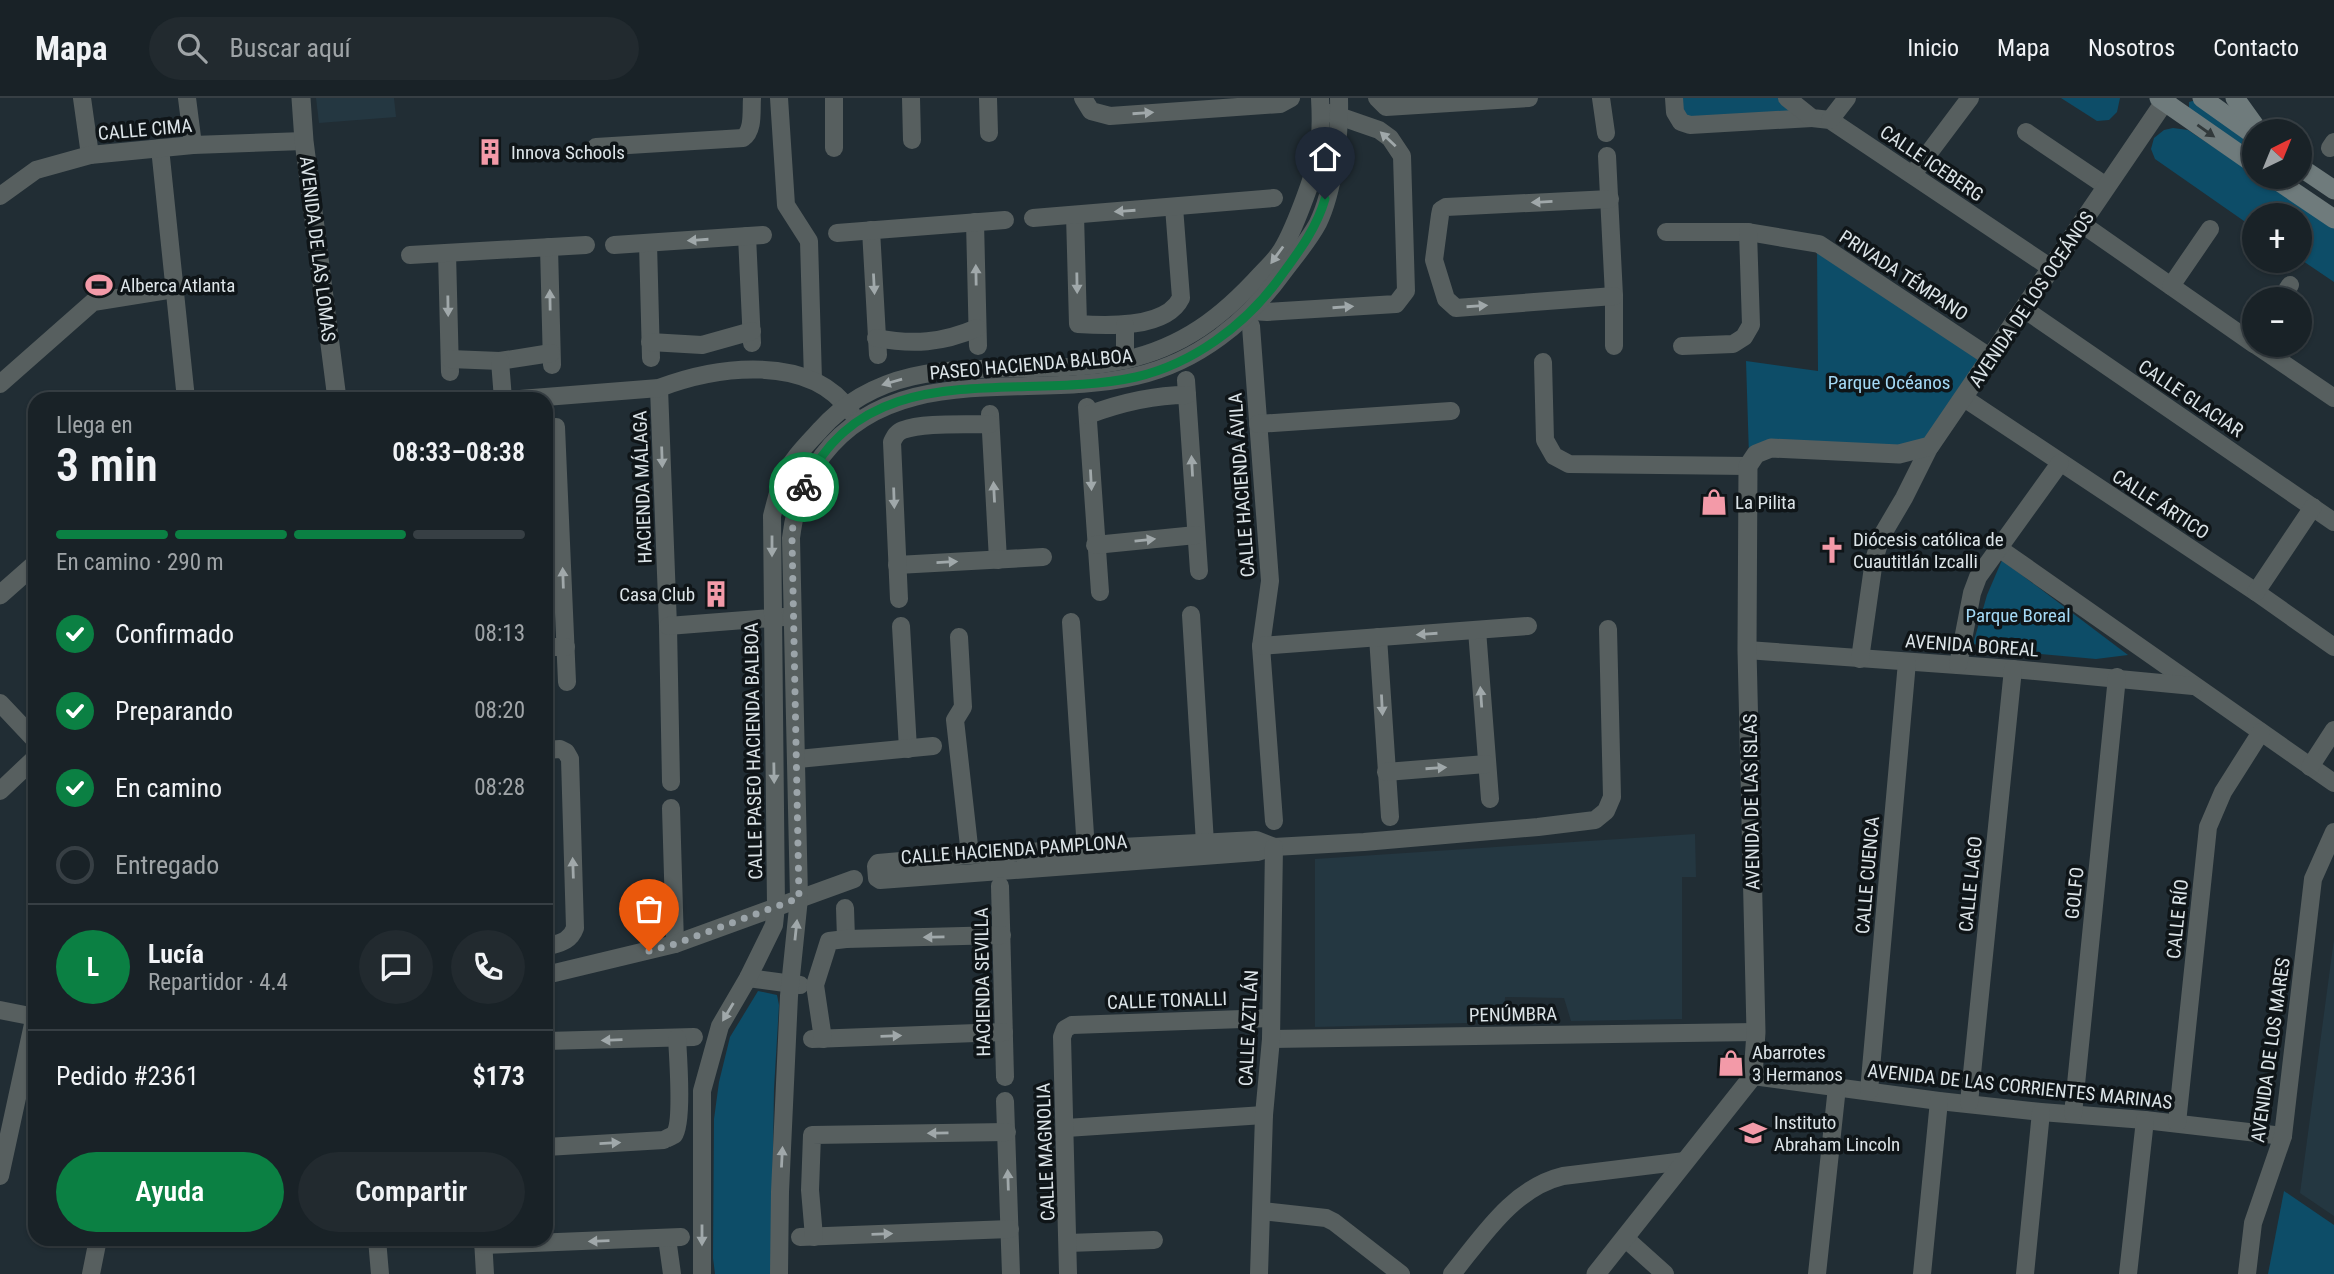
<!DOCTYPE html>
<html lang="es">
<meta charset="utf-8">
<style>
body{margin:0;font-family:"Roboto Condensed",sans-serif;background:#222a2f;color:#f1f3f6;height:100vh;display:flex;flex-direction:column;font-size:26px;white-space:nowrap}
*{box-sizing:border-box;margin:0}
p{font-size:23px;color:#9fa4a7}
.icon{flex:none;width:38px;height:38px;fill:none;stroke:currentColor;stroke-width:2;stroke-linecap:round;stroke-linejoin:round}
.map{position:relative;flex:1;overflow:hidden}
.drawer{position:absolute;left:28px;top:294px;width:525px;height:854px;display:flex;flex-direction:column;background:#192227;border-radius:21px;box-shadow:0 2px 5px #0004,0 0 0 2px #373f44}
.drawer>*{flex:none}
.needle{width:46px;rotate:43deg}
.controls{position:absolute;left:2242px;top:21px;display:grid;gap:14px}
.controls a{display:grid;place-items:center;width:70px;height:70px;border-radius:50%;background:#192227;box-shadow:0 2px 5px #0004,0 0 0 2px #373f44;font-size:35px}
.pin{position:absolute;display:grid;place-items:center;width:60px;height:60px;color:#fff;margin:-72px -30px;border-radius:50% 50% 50% 0;rotate:-45deg;box-shadow:0 0 7px #0007}
.pin .icon{rotate:45deg}
.courier{position:absolute;display:grid;place-items:center;width:70px;height:70px;margin:-35px;border:5px solid #0b8043;border-radius:50%;background:#fff;color:#222;box-shadow:0 2px 9px #0007}
.head em{font-style:normal;font-weight:600}
.head div{display:flex;flex-direction:column-reverse}
.head{display:flex;align-items:center;justify-content:space-between;height:119px;padding:0 28px}
h1{font-size:46px;font-weight:600;line-height:52px}
.bar{display:grid;grid-template-columns:repeat(4,1fr);gap:10px 7px;align-content:center;height:84px;padding:0 28px}
.bar i{height:9px;border-radius:5px;background:#373f44}
.bar .active{background:#0b8043}
.bar p{grid-column:span 4}
.line{display:flex;align-items:center;gap:18px;padding:0 28px;border-top:2px solid #373f44}
.line div{flex:1}
.round{display:grid;place-items:center;flex:none;width:74px;height:74px;border-radius:37px;background:#222a2f}
ol{padding:0 28px;list-style:none}
li{display:flex;align-items:center;gap:21px;height:77px}
li p{margin-inline-start:auto}
li .icon{padding:7px;border-radius:50%;background:#0b8043;color:#fff;stroke-width:4}
li:last-child{color:#9fa4a7}
li i{width:38px;height:38px;border:4px solid #373f44;border-radius:50%}
.action{display:flex;gap:14px;margin-top:auto;padding:14px 28px}
.action a{flex:1;height:80px;border-radius:42px;background:#0b8043;color:#fff;font-size:28px;font-weight:600;line-height:80px;text-align:center}
.action a+a{background:#222a2f;color:#f1f3f6}
header{display:flex;align-items:center;gap:42px;box-sizing:border-box;height:98px;padding:0 35px;background:#192227;border-bottom:2px solid #373f44}
header strong{font-size:33px}
nav{display:flex;gap:38px;margin-inline-start:auto;font-size:24px}
.search{width:490px;height:63px;background:#222a2f;display:flex;align-items:center;gap:18px;box-sizing:border-box;padding:0 24px;border-radius:38px;color:#9fa4a7;font-size:26px}
.map>svg:first-child{display:block}
</style>
<header>
<strong>Mapa</strong>
<div class="search"><svg class="icon" aria-label="search" viewBox="0 0 24 24"><circle cx="10" cy="10" r="6"/><path d="M15 15l6 6"/></svg>Buscar aquí</div>
<nav><a>Inicio</a><a>Mapa</a><a>Nosotros</a><a>Contacto</a></nav>
</header>
<div class="map">
<svg width="2334" height="1176" viewBox="0 0 2334 1176">
<rect width="100%" height="100%" fill="#212d34"/>
<g fill="#243741">
<path d="M316 0H394L396 19 319 25Z"/>
<path d="M1695 736 1696 779H1682V921L1571 923 1564 900 1505 899 1504 924 1315 929V761Z"/>
<path d="M2334 841V1118L2300 1095Z"/>
</g>
<g fill="#0d4d68">
<path d="M1675 0H1779L1797 15 1690 27Z"/>
<path d="M2061 0H2120L2117 14 2109 22 2097 23Z"/>
<path d="M2196 2 2254 41V63L2189 13V4Z"/>
<path d="M2173 30 2188 32 2254 76V79H2258L2334 129V184L2300 161V117H2254V130L2155 61 2151 51 2154 40 2164 32Z"/>
<path d="M1817 150 1991 262 1923 361 1749 358 1746 263 1818 273Z"/>
<path d="M2002 462 2128 557 2096 561 2018 554 1973 546 1987 497Z"/>
<path d="M758 893 777 897 779 907 774 991 771 1176H715L713 1160 714 1021 719 984 730 939Z"/>
<path d="M2284 1093 2334 1127V1176H2268Z"/>
</g>
<g fill="none" stroke-linecap="round" stroke-linejoin="round">
<g stroke="#575f5f" stroke-width="18">
<path d="M82 0 90 57"/>
<path d="M187 0 193 47"/>
<path d="M779 0 786 107 809 143 813 282"/>
<path d="M911 0 912 42"/>
<path d="M988 0 989 35"/>
<path d="M1083 0 1091 13 1110 18 1280 6 1291 0"/>
<path d="M1377 0 1386 9 1529 0"/>
<path d="M1601 0 1606 35"/>
<path d="M1674 0 1675 14 1681 24 1690 27 1812 20"/>
<path d="M1787 0 1812 20 1830 22 2051 170"/>
<path d="M1830 22 1847 0"/>
<path d="M2026 34 2106 88"/>
<path d="M596 49 743 40C754 32 751 13 752 0"/>
<path d="M160 50 186 301"/>
<path d="M834 50V0"/>
<path d="M2330 50 2334 44"/>
<path d="M1607 58 1614 198V248"/>
<path d="M1913 76 1970 0"/>
<path d="M0 98 36 72 90 57 193 47 304 43"/>
<path d="M1610 101 1446 109 1441 112 1440 117 1434 162 1446 201 1456 210 1614 198"/>
<path d="M1075 117 1078 226C1107 228 1166 231 1181 200L1174 109"/>
<path d="M1033 120 1274 100"/>
<path d="M975 124 978 248"/>
<path d="M2082 126 2254 246"/>
<path d="M871 132 878 257"/>
<path d="M1666 134H1748L1819 146 1991 260"/>
<path d="M837 135 1005 122"/>
<path d="M747 138 752 245"/>
<path d="M648 145 651 260"/>
<path d="M614 147 763 137"/>
<path d="M549 149 552 267"/>
<path d="M447 155 450 274"/>
<path d="M410 157 586 147"/>
<path d="M2171 188 2210 131"/>
<path d="M2281 201 2290 187"/>
<path d="M2024 211 2334 424"/>
<path d="M1251 213 1267 214 1396 206 1406 193 1402 58 1390 40 1379 32 1330 15"/>
<path d="M1244 220 1251 228 1270 483 1261 548 1274 723"/>
<path d="M876 240C913 247 942 245 977 230"/>
<path d="M650 244 702 247 752 233"/>
<path d="M2256 247 2334 300"/>
<path d="M1682 248 1733 246 1744 239 1751 227 1748 134"/>
<path d="M450 261 500 263 551 255"/>
<path d="M1125 262V227"/>
<path d="M500 263 503 301"/>
<path d="M1543 264 1545 342 1554 358 1569 366 1748 368"/>
<path d="M1186 282 1199 473"/>
<path d="M0 286 93 204 174 191"/>
<path d="M659 290 668 528 671 684"/>
<path d="M1964 300 2256 494 2334 549"/>
<path d="M520 301 659 290C717 268 810 255 851 314"/>
<path d="M1087 309 1100 494"/>
<path d="M990 316 998 462"/>
<path d="M1088 317C1120 305 1152 297 1187 297"/>
<path d="M1258 326 1451 313"/>
<path d="M556 329 567 584"/>
<path d="M1095 447 1196 437"/>
<path d="M2000 451 2334 685"/>
<path d="M897 467 1043 459"/>
<path d="M2256 494 2313 409"/>
<path d="M899 501 892 344C895 338 897 334 903 332 923 324 968 327 990 326"/>
<path d="M1191 517 1205 745"/>
<path d="M1071 524 1086 752"/>
<path d="M668 528 784 519"/>
<path d="M901 528 908 651"/>
<path d="M1477 532 1490 701"/>
<path d="M959 539 963 609 955 622 970 757"/>
<path d="M1378 539 1390 719"/>
<path d="M1261 548 1528 528"/>
<path d="M546 549H566"/>
<path d="M1747 552 2013 571 2193 588"/>
<path d="M1860 561 1874 462 1881 439 1904 400 1930 348"/>
<path d="M1958 567 1972 495 1978 479 2060 365"/>
<path d="M0 605 35 642"/>
<path d="M546 652 560 651 566 654 570 661 575 830C570 844 559 845 546 849"/>
<path d="M798 661 933 648"/>
<path d="M2310 669 2334 632"/>
<path d="M1386 674 1486 666"/>
<path d="M0 693 35 660"/>
<path d="M671 710 675 846"/>
<path d="M1274 749 1256 742 970 757 878 765 876 768 877 780 880 782 1257 754 1274 749 1364 744 1538 729 1595 722 1606 713 1612 699 1608 531"/>
<path d="M1000 788 1005 979"/>
<path d="M845 810 846 841"/>
<path d="M546 877 675 846 854 781"/>
<path d="M748 880 800 887"/>
<path d="M0 912 35 919"/>
<path d="M812 941 1004 934"/>
<path d="M823 941 815 887 829 843 846 841 1002 837"/>
<path d="M1271 941 1756 934"/>
<path d="M546 943 694 939"/>
<path d="M1753 978 1939 1003 2041 1014 2145 1022 2283 1038"/>
<path d="M1869 993 1907 564"/>
<path d="M1005 1003 1011 1176"/>
<path d="M1969 1005 2013 571"/>
<path d="M2073 1016 2117 579"/>
<path d="M2177 1025 2208 729 2223 694 2261 634"/>
<path d="M1066 1030 1264 1017"/>
<path d="M546 1049 664 1042C665 1041 672 1038 674 1037 683 1026 678 957 677 940"/>
<path d="M0 1078 35 917"/>
<path d="M1262 1113 1326 1120 1334 1124 1401 1176"/>
<path d="M800 1139 1010 1131"/>
<path d="M814 1139 810 1092 812 1037 1007 1034"/>
<path d="M667 1140 672 1176"/>
<path d="M377 1141 380 1176"/>
<path d="M483 1141 485 1176"/>
<path d="M1626 1141 1665 1176"/>
<path d="M1068 1145 1154 1142"/>
<path d="M483 1147 681 1139"/>
<path d="M91 1176 98 1141"/>
<path d="M702 1176V993L720 928 748 880 774 827 776 808 772 418C775 406 778 394 782 382 790 363 806 347 820 332 901 241 1021 285 1125 262 1183 249 1222 219 1261 176 1267 170 1274 163 1279 156 1292 138 1315 76 1319 53 1321 36 1321 17 1320 0"/>
<path d="M779 1176 780 1094 789 898 799 800 791 440C795 408 803 384 823 357 897 260 1033 303 1136 278 1198 264 1248 223 1284 173 1296 157 1309 142 1318 125 1334 92 1340 36 1339 0"/>
<path d="M1068 1176 1062 939 1065 931 1072 927 1271 920"/>
<path d="M1259 1176 1264 1017 1271 941 1274 749"/>
<path d="M1452 1176C1483 1138 1513 1090 1563 1078L1685 1063"/>
<path d="M1817 1176 1837 989"/>
<path d="M1922 1176 1939 1003"/>
<path d="M2025 1176 2041 1014"/>
<path d="M2128 1176 2145 1022"/>
<path d="M2247 1176 2253 1125 2283 1038 2313 781 2334 734"/>
</g>
<g stroke="#575f5f" stroke-width="19">
<path d="M301 0 304 43 337 301"/>
<path d="M0 497 35 466"/>
<path d="M1596 1176 1753 978 1756 934 1747 552 1748 368 1756 356 1771 350 1899 356 1930 348 2167 0"/>
</g>
<g stroke="#6f7b7c" stroke-width="19">
<path d="M2159 0 2254 66"/>
<path d="M2202 0 2254 37"/>
<path d="M2235 0 2258 32"/>
<path d="M2300 69 2334 92"/>
<path d="M2272 79 2334 121"/>
</g>
</g>
<defs><path id="oneway-solid" d="M-6-.8H1V-3.2L6.5 0L1 3.2V.8H-6Z" transform="scale(1.75)"/></defs>
<g fill="#a0a8aa">
<use href="#oneway-solid" transform="translate(1143 15) rotate(-4)"/>
<use href="#oneway-solid" transform="translate(1388 41) rotate(-137)"/>
<use href="#oneway-solid" transform="translate(1542 104) rotate(177)"/>
<use href="#oneway-solid" transform="translate(1125 113) rotate(176)"/>
<use href="#oneway-solid" transform="translate(698 142) rotate(176)"/>
<use href="#oneway-solid" transform="translate(1277 157) rotate(126)"/>
<use href="#oneway-solid" transform="translate(976 177) rotate(-91)"/>
<use href="#oneway-solid" transform="translate(1077 185) rotate(89)"/>
<use href="#oneway-solid" transform="translate(874 186) rotate(87)"/>
<use href="#oneway-solid" transform="translate(550 202) rotate(-91)"/>
<use href="#oneway-solid" transform="translate(448 208) rotate(89)"/>
<use href="#oneway-solid" transform="translate(1477 208) rotate(-4)"/>
<use href="#oneway-solid" transform="translate(1343 209) rotate(-4)"/>
<use href="#oneway-solid" transform="translate(892 284) rotate(164)"/>
<use href="#oneway-solid" transform="translate(662 359) rotate(88)"/>
<use href="#oneway-solid" transform="translate(1192 368) rotate(-93)"/>
<use href="#oneway-solid" transform="translate(1091 382) rotate(87)"/>
<use href="#oneway-solid" transform="translate(994 394) rotate(-93)"/>
<use href="#oneway-solid" transform="translate(894 400) rotate(88)"/>
<use href="#oneway-solid" transform="translate(1145 442) rotate(-6)"/>
<use href="#oneway-solid" transform="translate(772 448) rotate(90)"/>
<use href="#oneway-solid" transform="translate(947 464) rotate(-3)"/>
<use href="#oneway-solid" transform="translate(563 480) rotate(-92)"/>
<use href="#oneway-solid" transform="translate(1427 536) rotate(176)"/>
<use href="#oneway-solid" transform="translate(1481 599) rotate(-94)"/>
<use href="#oneway-solid" transform="translate(1382 607) rotate(87)"/>
<use href="#oneway-solid" transform="translate(1436 670) rotate(-4)"/>
<use href="#oneway-solid" transform="translate(774 675) rotate(89)"/>
<use href="#oneway-solid" transform="translate(573 770) rotate(-92)"/>
<use href="#oneway-solid" transform="translate(796 832) rotate(-84)"/>
<use href="#oneway-solid" transform="translate(934 839) rotate(179)"/>
<use href="#oneway-solid" transform="translate(728 914) rotate(121)"/>
<use href="#oneway-solid" transform="translate(891 938) rotate(-2)"/>
<use href="#oneway-solid" transform="translate(612 942) rotate(178)"/>
<use href="#oneway-solid" transform="translate(938 1035) rotate(179)"/>
<use href="#oneway-solid" transform="translate(610 1045) rotate(-3)"/>
<use href="#oneway-solid" transform="translate(782 1059) rotate(-87)"/>
<use href="#oneway-solid" transform="translate(1008 1082) rotate(-92)"/>
<use href="#oneway-solid" transform="translate(882 1136) rotate(-2)"/>
<use href="#oneway-solid" transform="translate(702 1137) rotate(90)"/>
<use href="#oneway-solid" transform="translate(599 1143) rotate(178)"/>
</g>
<use fill="#31393b" href="#oneway-solid" transform="translate(2206 33) rotate(35)"/>
<g fill="none" stroke-linecap="round" stroke-linejoin="round">
<path stroke="#9ba4a9" stroke-width="7" stroke-dasharray="0 12.6" d="M649 853 675 846 799 800 792 440 794 412 804 389"/>
<path stroke="#0b8043" stroke-width="9" d="M804 389C866 253 1019 305 1136 279 1192 266 1244 228 1278 182 1297 156 1316 132 1325 101"/>
</g>
<defs>
<symbol id="building-bare" viewBox="-9 -9 18 18"><path d="M-4-6H4V6H1V3H-1V6H-4ZM-2.5-4.3h1.7v1.8h-1.7ZM.8-4.3h1.7v1.8H.8ZM-2.5-1h1.7V.8h-1.7ZM.8-1h1.7V.8H.8Z" fill="#f39aa8" stroke="#0f1518" stroke-width="2.5" paint-order="stroke"/></symbol>
<symbol id="stadium-bare" viewBox="-9 -9 18 18"><path d="M0-5a6.5 5 0 1 0 0 10a6.5 5 0 1 0 0-10ZM-3.5-1.8h7v3.6h-7Z" fill="#f39aa8" stroke="#0f1518" stroke-width="2.5" paint-order="stroke"/></symbol>
<symbol id="shop-bare" viewBox="-9 -9 18 18"><path d="M-5-2.5h2.3a2.7 3.5 0 0 1 5.4 0H5L5.5 6h-11ZM-1.5-2.5h3a1.5 2.3 0 0 0-3 0Z" fill="#f39aa8" stroke="#0f1518" stroke-width="2.5" paint-order="stroke"/></symbol>
<symbol id="church-bare" viewBox="-9 -9 18 18"><path d="M-1.2-6h2.4v3.5h3.3v2.4h-3.3V6h-2.4V-.1h-3.3v-2.4h3.3Z" fill="#f39aa8" stroke="#0f1518" stroke-width="2.5" paint-order="stroke"/></symbol>
<symbol id="school-bare" viewBox="-9 -9 18 18"><path d="M0-5L7-2L0 1L-7-2ZM-4 1L0 2.5L4 1V4Q0 6-4 4Z" fill="#f39aa8" stroke="#0f1518" stroke-width="2.5" paint-order="stroke"/></symbol>
</defs>
<g fill-rule="evenodd">
<use href="#building-bare" x="471" y="35" width="38" height="38"/>
<use href="#stadium-bare" x="80" y="168" width="38" height="38"/>
<use href="#shop-bare" x="1695" y="385" width="38" height="38"/>
<use href="#church-bare" x="1813" y="433" width="38" height="38"/>
<use href="#building-bare" x="697" y="477" width="38" height="38"/>
<use href="#shop-bare" x="1712" y="946" width="38" height="38"/>
<use href="#school-bare" x="1734" y="1016" width="38" height="38"/>
</g>
<g text-anchor="middle" stroke-width="7" stroke-linejoin="round" paint-order="stroke">
<g font-size="19" fill="#dce4e8" stroke="#0f1518">
<text transform="translate(145 31) rotate(-5)" y="7">CALLE CIMA</text>
<text transform="translate(1932 65) rotate(34)" y="7">CALLE ICEBERG</text>
<text transform="translate(318 151) rotate(83)" y="7">AVENIDA DE LAS LOMAS</text>
<text transform="translate(1904 177) rotate(33)" y="7">PRIVADA TÉMPANO</text>
<text transform="translate(2031 201) rotate(-56)" y="7">AVENIDA DE LOS OCEÁNOS</text>
<text transform="translate(1031 266) rotate(-5)" y="7">PASEO HACIENDA BALBOA</text>
<text transform="translate(2191 300) rotate(34)" y="7">CALLE GLACIAR</text>
<text transform="translate(1241 387) rotate(-94)" y="7">CALLE HACIENDA ÁVILA</text>
<text transform="translate(642 389) rotate(-92)" y="7">HACIENDA MÁLAGA</text>
<text transform="translate(2161 406) rotate(33)" y="7">CALLE ÁRTICO</text>
<text transform="translate(1972 547) rotate(4)" y="7">AVENIDA BOREAL</text>
<text transform="translate(753 653) rotate(-91)" y="7">CALLE PASEO HACIENDA BALBOA</text>
<text transform="translate(1751 704) rotate(-91)" y="7">AVENIDA DE LAS ISLAS</text>
<text transform="translate(1014 751) rotate(-4)" y="7">CALLE HACIENDA PAMPLONA</text>
<text transform="translate(1867 777) rotate(-85)" y="7">CALLE CUENCA</text>
<text transform="translate(1970 786) rotate(-84)" y="7">CALLE LAGO</text>
<text transform="translate(2074 795) rotate(-84)" y="7">GOLFO</text>
<text transform="translate(2177 821) rotate(-84)" y="7">CALLE RÍO</text>
<text transform="translate(982 884) rotate(-91)" y="7">HACIENDA SEVILLA</text>
<text transform="translate(1167 902) rotate(-2)" y="7">CALLE TONALLI</text>
<text transform="translate(1513 916) rotate(-1)" y="7">PENÚMBRA</text>
<text transform="translate(1248 930) rotate(-87)" y="7">CALLE AZTLÁN</text>
<text transform="translate(2270 952) rotate(-82)" y="7">AVENIDA DE LOS MARES</text>
<text transform="translate(2020 988) rotate(6)" y="7">AVENIDA DE LAS CORRIENTES MARINAS</text>
<text transform="translate(1045 1054) rotate(-92)" y="7">CALLE MAGNOLIA</text>
</g>
<g font-size="19" fill="#dce4e8" stroke="#0f1518" text-anchor="start">
<text x="511" y="61">Innova Schools</text>
<text x="120" y="194">Alberca Atlanta</text>
<text x="1735" y="411">La Pilita</text>
<text x="1853" y="448">Diócesis católica de<tspan x="1853" dy="22">Cuautitlán Izcalli</tspan></text>
<text x="695" y="503" text-anchor="end">Casa Club</text>
<text x="1752" y="961">Abarrotes<tspan x="1752" dy="22">3 Hermanos</tspan></text>
<text x="1774" y="1031">Instituto<tspan x="1774" dy="22">Abraham Lincoln</tspan></text>
</g>
<g font-size="19" fill="#a4d9f5" stroke="#0f1518">
<text x="1889" y="291">Parque Océanos</text>
<text x="2018" y="524">Parque Boreal</text>
</g>
</g>
</svg>
<div class="controls">
<a><svg class="needle" viewBox="-14 -14 28 28"><path d="M0-13l5 13h-10z" fill="#e53935"/><path d="M0 13l5-13h-10z" fill="#9fa4a7"/></svg></a>
<a>+</a>
<a>−</a>
</div>
<div class="pin" style="left:649px;top:853px;background:#ea580c"><svg class="icon" aria-label="bag" viewBox="0 0 24 24"><path d="M5 8h14l-1 12H6zM9 8a3 3 0 0 1 6 0"/></svg></div>
<div class="pin" style="left:1325px;top:101px;background:#1f2937"><svg class="icon" aria-label="home" viewBox="0 0 24 24"><path d="M3 11l9-7 9 7M6 9v11h12V9"/></svg></div>
<div class="courier" style="left:804px;top:389px"><svg class="icon" aria-label="bike" viewBox="0 0 24 24"><circle cx="6" cy="16" r="4"/><circle cx="18" cy="16" r="4"/><path d="M6 16l4-8h5l3 8M10 8l3 8H6M13 5h3"/></svg></div>
<section class="drawer">
<div class="head"><div><h1>3 min</h1><p>Llega en</p></div><em>08:33–08:38</em></div>
<div class="bar"><i class="active"></i><i class="active"></i><i class="active"></i><i></i><p>En camino · 290 m</p></div>
<ol>
<li><svg class="icon" aria-label="check" viewBox="0 0 24 24"><path d="M5 12l5 5 9-10"/></svg>Confirmado<p>08:13</p></li>
<li><svg class="icon" aria-label="check" viewBox="0 0 24 24"><path d="M5 12l5 5 9-10"/></svg>Preparando<p>08:20</p></li>
<li><svg class="icon" aria-label="check" viewBox="0 0 24 24"><path d="M5 12l5 5 9-10"/></svg>En camino<p>08:28</p></li>
<li><i></i>Entregado</li>
</ol>
<div class="line" style="height:126px"><b class="round" style="background:#0b8043;color:#fff">L</b><div><b>Lucía</b><p>Repartidor · 4.4</p></div><a class="round"><svg class="icon" aria-label="chat" viewBox="0 0 24 24"><path d="M4 5h16v11H9l-5 4z"/></svg></a><a class="round"><svg class="icon" aria-label="phone" viewBox="0 0 24 24"><path d="M5 4h4l2 5-3 2q2 4 5 5l2-3 5 2v4C11 20 4 13 5 4z"/></svg></a></div>
<div class="line" style="height:91px"><div>Pedido #2361</div><b>$173</b></div>
<div class="action"><a>Ayuda</a><a>Compartir</a></div>
</section>
</div>
